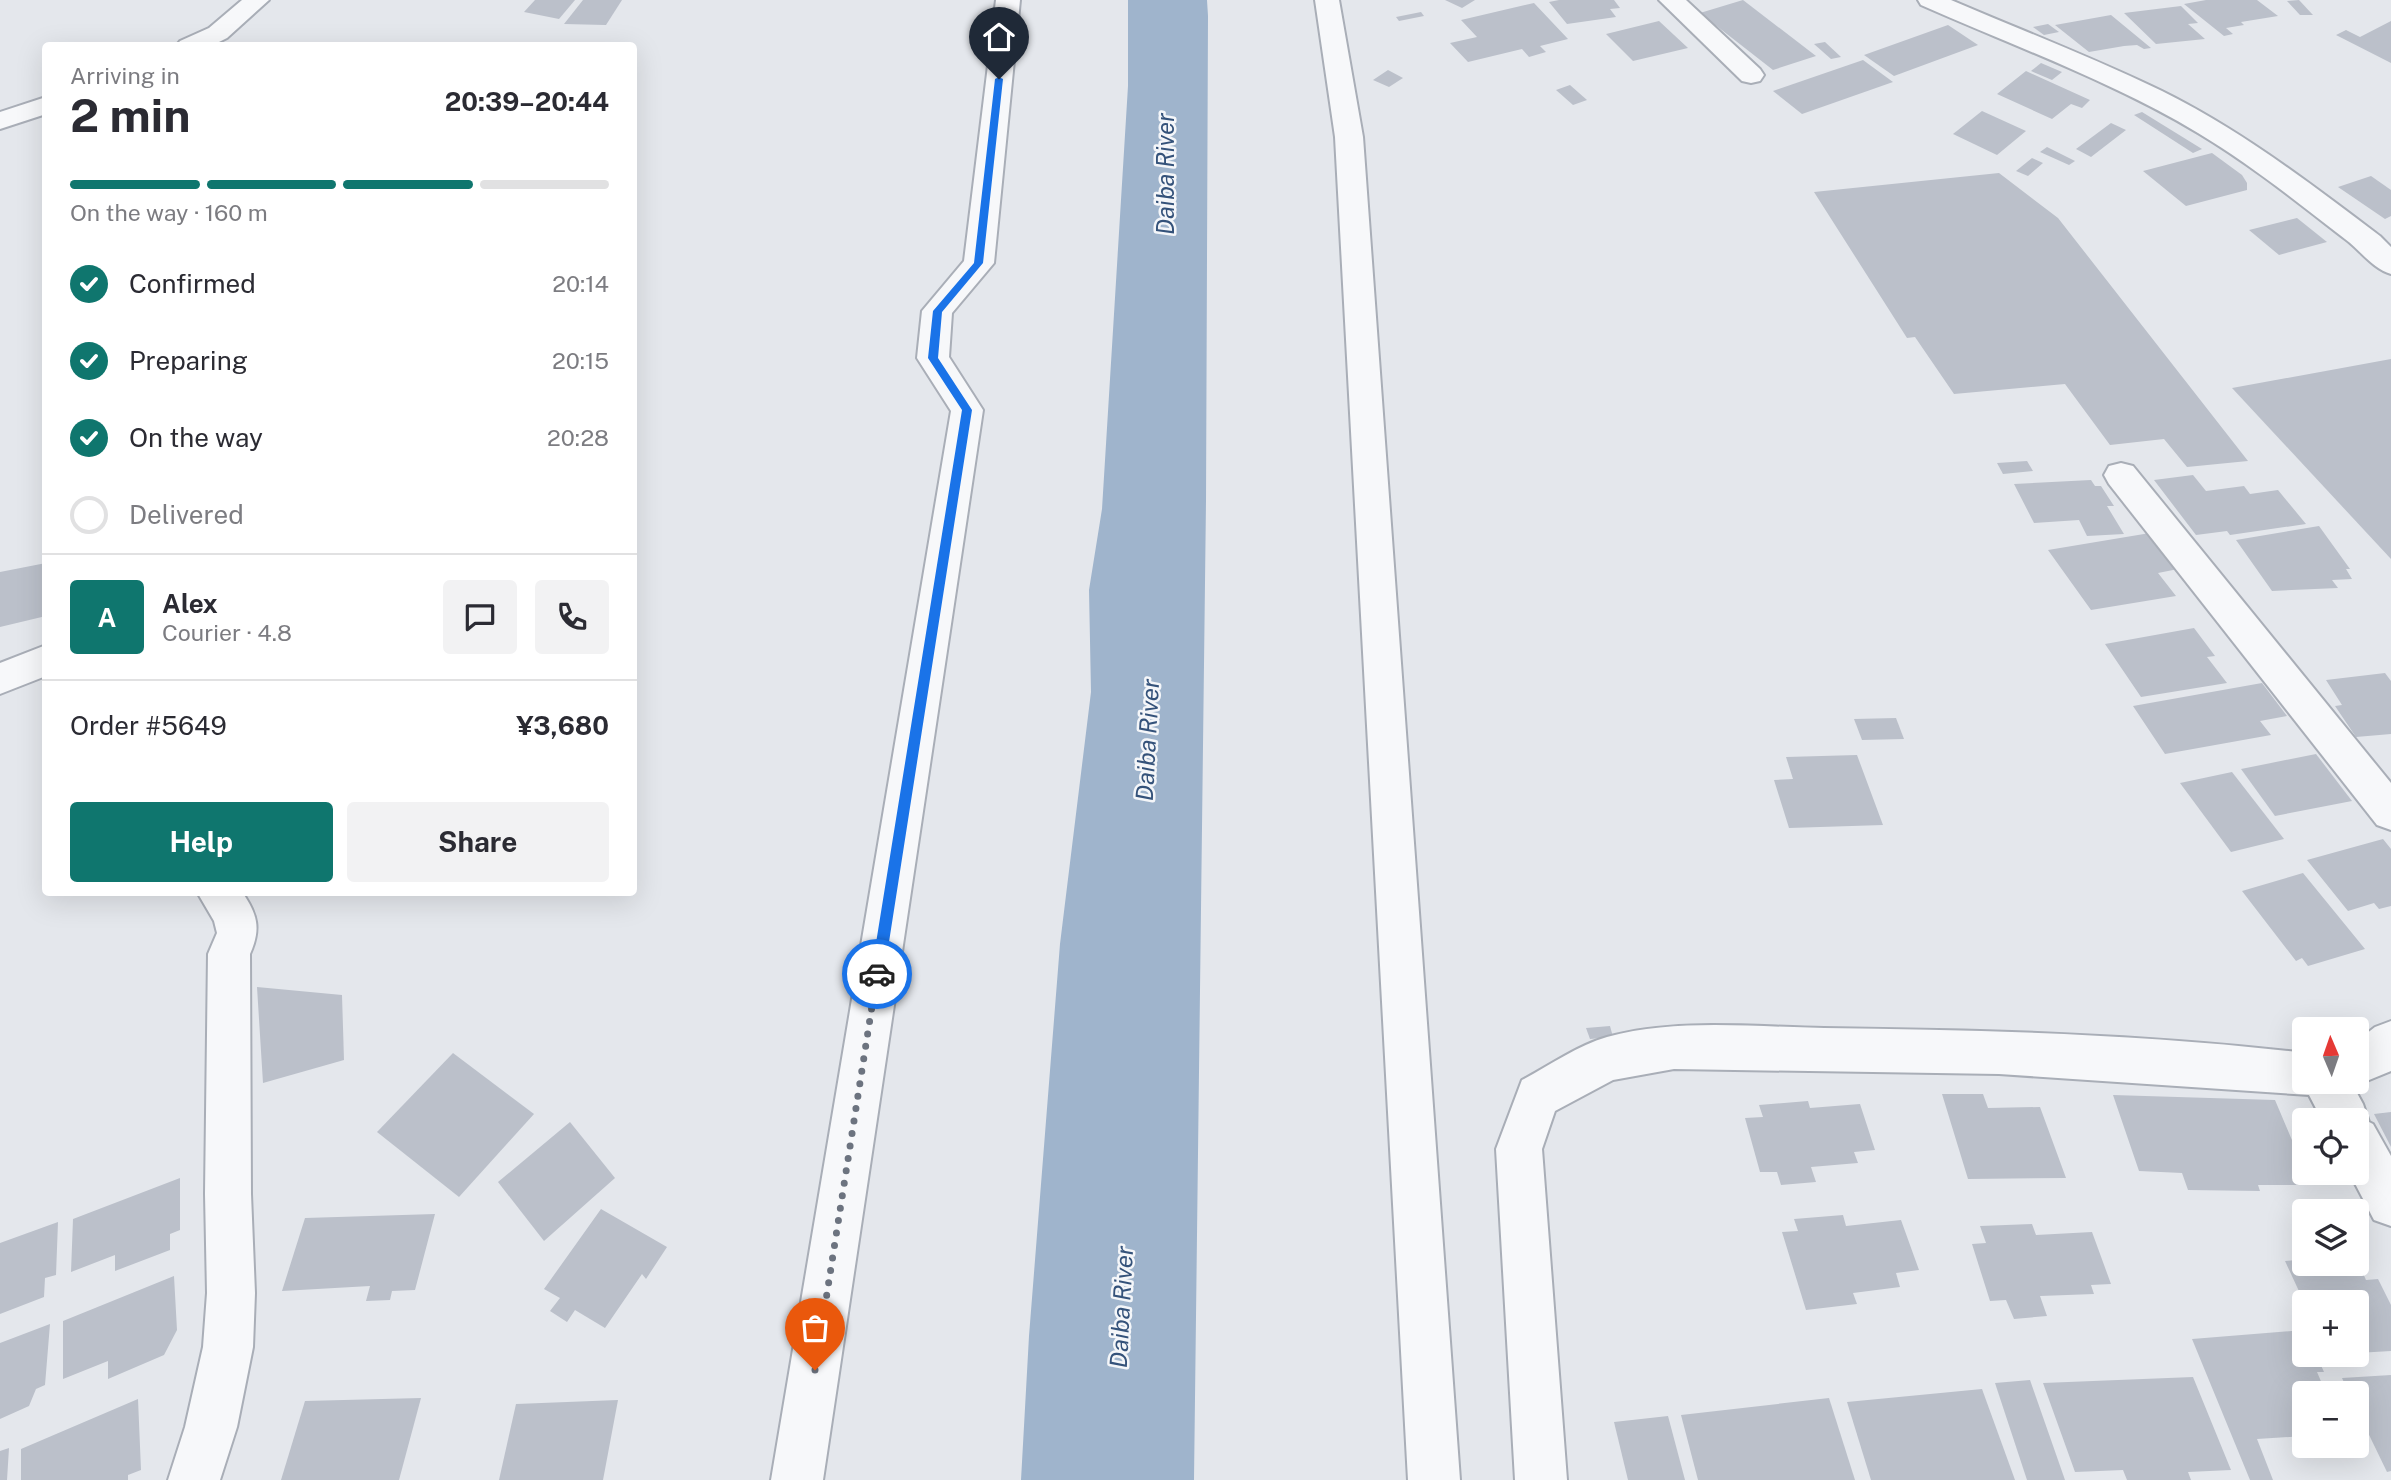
<!DOCTYPE html>
<meta charset="utf-8">
<style>
body{margin:0;font-family:"Public Sans",sans-serif;background:#f2f2f3;color:#2b2b33;height:100vh;display:flex;flex-direction:column;font-size:26px;white-space:nowrap}
*{box-sizing:border-box;margin:0}
p{font-size:23px;color:#7c7c81}
.icon{flex:none;width:38px;height:38px;fill:none;stroke:currentColor;stroke-width:2;stroke-linecap:round;stroke-linejoin:round}
.map{position:relative;flex:1;overflow:hidden}
.details{position:absolute;left:42px;top:42px;width:595px;height:854px;display:flex;flex-direction:column;background:#fff;border-radius:7px;box-shadow:0 7px 28px #0002}
.details>*{flex:none}
.needle{width:46px;rotate:358deg}
.tools{position:absolute;left:2292px;top:1017px;display:grid;gap:14px}
.tools a{display:grid;place-items:center;width:77px;height:77px;border-radius:7px;background:#fff;box-shadow:0 7px 28px #0002;font-size:35px}
.pin{position:absolute;display:grid;place-items:center;width:60px;height:60px;color:#fff;margin:-72px -30px;border-radius:50% 50% 50% 0;rotate:-45deg;box-shadow:0 0 7px #0007}
.pin .icon{rotate:45deg}
.courier{position:absolute;display:grid;place-items:center;width:70px;height:70px;margin:-35px;border:5px solid #1a73e8;border-radius:50%;background:#fff;color:#222;box-shadow:0 2px 9px #0007}
.summary em{font-style:normal;font-weight:700}
.summary div{display:flex;flex-direction:column-reverse}
.summary{display:flex;align-items:center;justify-content:space-between;height:119px;padding:0 28px}
h1{font-size:46px;font-weight:700;line-height:52px}
.bar{display:grid;grid-template-columns:repeat(4,1fr);gap:10px 7px;align-content:center;height:84px;padding:0 28px}
.bar i{height:9px;border-radius:5px;background:#e1e1e2}
.bar .active{background:#0f766e}
.bar p{grid-column:span 4}
.line{display:flex;align-items:center;gap:18px;padding:0 28px;border-top:2px solid #e1e1e2}
.line div{flex:1}
.round{display:grid;place-items:center;flex:none;width:74px;height:74px;border-radius:7px;background:#f2f2f3}
ol{padding:0 28px;list-style:none}
li{display:flex;align-items:center;gap:21px;height:77px}
li p{margin-inline-start:auto}
li .icon{padding:7px;border-radius:50%;background:#0f766e;color:#fff;stroke-width:4}
li:last-child{color:#7c7c81}
li i{width:38px;height:38px;border:4px solid #e1e1e2;border-radius:50%}
.button{display:flex;gap:14px;margin-top:auto;padding:14px 28px}
.button a{flex:1;height:80px;border-radius:7px;background:#0f766e;color:#fff;font-size:28px;font-weight:700;line-height:80px;text-align:center}
.button a+a{background:#f2f2f3;color:#2b2b33}
.map>svg:first-child{display:block}
</style>
<div class="map">
<svg width="2391" height="1480" viewBox="0 0 2391 1480">
<rect width="100%" height="100%" fill="#e4e7ec"/>
<path fill="#9fb4cc" d="M1128 0H1207L1208 16 1206 501 1194 1480H1021L1029 1336 1060 944 1091 692 1089 590 1102 509 1114 314 1128 86Z"/>
<g fill="#bbc0ca">
<path d="M535 0H575L559 19 524 12Z"/>
<path d="M583 0H622L606 25 564 24Z"/>
<path d="M1445 0H1475L1462 8Z"/>
<path d="M1559 0H1614L1620 8 1610 9 1616 17 1567 24 1549 2Z"/>
<path d="M1743 0 1816 56 1773 70 1700 13Z"/>
<path d="M2206 0H2257L2278 16 2241 22 2244 25 2226 28 2233 34 2224 36 2184 4Z"/>
<path d="M2299 0 2313 15H2300L2287 1Z"/>
<path d="M1534 3 1568 39 1540 46 1546 52 1529 57 1522 49 1468 62 1450 43 1477 37 1461 20Z"/>
<path d="M2181 6 2198 23 2188 24 2205 39 2156 44 2124 13Z"/>
<path d="M1421 12 1424 16 1399 21 1396 17Z"/>
<path d="M2111 15 2151 48 2144 49 2137 45 2124 46 2089 52 2055 25Z"/>
<path d="M1659 21 1688 48 1633 61 1606 34Z"/>
<path d="M2391 21V63L2336 35 2346 30 2360 37Z"/>
<path d="M2048 24 2059 32 2044 35 2033 27Z"/>
<path d="M1948 25 1978 45 1894 76 1864 55Z"/>
<path d="M1825 42 1841 57 1831 59 1814 44Z"/>
<path d="M1863 60 1893 82 1802 114 1773 91Z"/>
<path d="M2041 63 2062 72 2052 80 2031 71Z"/>
<path d="M1388 70 1403 78 1389 87 1373 80Z"/>
<path d="M2026 71 2090 100 2082 108 2071 104 2052 119 1997 94Z"/>
<path d="M1570 85 1587 100 1573 105 1556 90Z"/>
<path d="M1982 111 2026 131 1997 155 1953 134Z"/>
<path d="M2142 112 2202 149 2193 153 2134 115Z"/>
<path d="M2111 123 2126 130 2091 157 2076 149Z"/>
<path d="M2047 147 2075 161 2069 165 2040 152Z"/>
<path d="M2212 153 2242 175 2247 183V190L2186 206 2143 171Z"/>
<path d="M2032 158 2043 163 2028 176 2016 171Z"/>
<path d="M1999 173 2058 218 2248 461 2187 467 2164 439 2110 445 2065 384 1954 394 1915 337 1907 338 1814 192Z"/>
<path d="M2371 176 2391 190V216L2385 219 2338 187Z"/>
<path d="M2297 218 2327 242 2279 255 2249 230Z"/>
<path d="M2391 359V559L2232 388Z"/>
<path d="M2027 461 2033 471 2003 474 1997 463Z"/>
<path d="M2193 475 2206 491 2244 486 2250 494 2278 490 2306 524 2230 535 2227 531 2196 535 2154 480Z"/>
<path d="M2091 480 2095 486H2101L2114 506H2107L2124 534 2087 536 2079 520 2034 523 2014 484Z"/>
<path d="M2319 526 2350 569H2346L2352 579 2332 580 2338 588 2272 591 2236 540Z"/>
<path d="M2150 533 2178 569 2158 573 2176 596 2091 610 2048 550Z"/>
<path d="M46 563V616L0 627V572Z"/>
<path d="M2194 628 2215 656 2207 657 2227 683 2141 697 2105 644Z"/>
<path d="M2385 673 2391 681V734L2356 737 2335 706 2342 705 2326 680Z"/>
<path d="M2262 683 2287 716 2260 721 2271 735 2165 754 2133 706Z"/>
<path d="M1896 718 1904 739 1862 740 1854 719Z"/>
<path d="M2316 754 2352 801 2275 816 2241 769Z"/>
<path d="M1857 755 1883 825 1789 828 1774 780 1793 779 1786 757Z"/>
<path d="M2232 772 2284 839 2231 852 2180 783Z"/>
<path d="M2383 839 2391 849V906L2379 909 2374 903 2348 911 2307 860Z"/>
<path d="M2303 873 2365 949 2308 966 2302 958 2296 961 2242 891Z"/>
<path d="M257 987 342 995 344 1060 263 1083Z"/>
<path d="M1610 1026 1613 1037 1590 1039 1586 1028Z"/>
<path d="M453 1053 534 1114 459 1197 377 1132Z"/>
<path d="M1942 1094H1983L1988 1108 2040 1107 2066 1178 1968 1179Z"/>
<path d="M2113 1095 2275 1100 2311 1185H2258L2260 1191 2188 1190 2182 1173 2139 1171Z"/>
<path d="M1808 1101 1810 1108 1860 1104 1875 1150 1854 1152 1858 1163 1811 1167 1816 1182 1781 1185 1777 1172H1760L1745 1118 1763 1117 1759 1105Z"/>
<path d="M2391 1112V1147L2374 1114Z"/>
<path d="M570 1122 615 1178 544 1241 498 1182Z"/>
<path d="M2292 1132H2305V1162Z"/>
<path d="M2309 1172H2345L2349 1180 2312 1179Z"/>
<path d="M180 1178V1230L170 1234V1250L115 1271V1255L71 1272 73 1219Z"/>
<path d="M601 1209 667 1247 646 1279 642 1274 605 1328 575 1310 567 1322 550 1311 560 1298 544 1289Z"/>
<path d="M435 1214 415 1290 392 1291 390 1300 366 1301 370 1286 282 1291 305 1218Z"/>
<path d="M1843 1215 1846 1226 1901 1220 1919 1270 1896 1273 1900 1287 1853 1293 1857 1304 1806 1310 1782 1232 1798 1231 1794 1219Z"/>
<path d="M58 1222 56 1275 45 1278 44 1297 0 1314V1243Z"/>
<path d="M2032 1224 2036 1235 2092 1232 2111 1284 2091 1285 2094 1294 2040 1296 2047 1316 2014 1319 2006 1300 1990 1301 1972 1244 1986 1243 1980 1226Z"/>
<path d="M2305 1259V1264H2359L2366 1280 2378 1279 2391 1305V1351L2357 1353V1302H2304L2285 1261Z"/>
<path d="M174 1276 177 1330 164 1355 108 1379V1361L63 1379V1321Z"/>
<path d="M50 1324 45 1385 36 1389 29 1406 0 1419V1343Z"/>
<path d="M2292 1331 2297 1343H2305V1354H2316L2324 1372H2317L2326 1393H2305V1436L2257 1439 2273 1480H2250L2192 1339Z"/>
<path d="M2391 1375V1471L2387 1472 2357 1410V1393H2349L2342 1378Z"/>
<path d="M2193 1377 2231 1470 2188 1472 2191 1480H2127L2123 1470 2075 1472 2043 1383Z"/>
<path d="M2030 1380 2065 1480H2027L1995 1383Z"/>
<path d="M1982 1389 2015 1480H1871L1847 1402Z"/>
<path d="M421 1398 399 1480H281L305 1401Z"/>
<path d="M1829 1398 1855 1480H1698L1681 1415Z"/>
<path d="M138 1399 141 1470 128 1475V1480H21V1449Z"/>
<path d="M618 1400 603 1480H499L516 1404Z"/>
<path d="M1668 1416 1685 1480H1628L1614 1422Z"/>
<path d="M9 1448 7 1480H0V1451Z"/>
</g>
<g fill="none" stroke-linecap="round" stroke-linejoin="round">
<defs>
<g id="minor">
<path d="M242 0H269L227 38 211 46H176L180 41 209 28Z"/>
<path d="M996 0H1020L994 263 952 313 949 357 983 410 823 1480H771L951 411 917 358 922 311 964 261Z"/>
<path d="M1315 0H1339L1363 137 1460 1480H1408L1335 137Z"/>
<path d="M1659 0H1686L1760 69 1764 75 1760 81 1751 83 1742 81Z"/>
<path d="M1918 0H1951C2021 30 2094 58 2162 91 2241 130 2311 184 2380 236L2391 247V274C2373 269 2360 250 2345 239 2297 202 2250 164 2198 133 2111 81 2014 46 1921 5Z"/>
<path d="M46 97V114L0 129V112Z"/>
<path d="M2121 463 2133 466 2391 783V830L2377 825 2109 484 2104 475 2109 466Z"/>
<path d="M46 645V676L0 694V663Z"/>
<path d="M197 892H242C258 915 261 929 250 954L251 1194 255 1293 253 1347 237 1427 220 1480H168L185 1427 203 1347 207 1293 205 1194 208 954 217 933 214 921Z"/>
<path d="M2391 1021V1071L2357 1085 2351 1082 2363 1104 2369 1122 2373 1124 2391 1156V1226L2374 1220 2349 1172H2357V1120H2322L2309 1095 1999 1074 1674 1069 1613 1080 1555 1111 1542 1149 1567 1480H1515L1496 1149 1522 1080C1549 1066 1578 1045 1607 1037 1676 1018 1753 1027 1824 1028 1984 1030 2145 1034 2305 1053V1082H2357V1041L2375 1027Z"/>
</g>
</defs>
<use href="#minor" stroke="#a9aeb7" stroke-width="4"/>
<use href="#minor" fill="#f7f8fa" fill-rule="evenodd"/>
</g>
<path fill="#1a73e8" d="M999 77 1003 79 983 263 942 312 938 358 972 410 884 974 877 980 871 974 962 410 928 358 933 311 974 263 995 79Z"/>
<g fill="none" stroke-linecap="round" stroke-linejoin="round">
<path stroke="#6c737f" stroke-width="7" stroke-dasharray="0 12.6" d="M815 1370 877 974"/>
</g>
<g text-anchor="middle" stroke-width="5" stroke-linejoin="round" paint-order="stroke">
<g font-size="24" font-style="italic" fill="#34527a" stroke="#f4f6f9">
<text transform="translate(1166 174) rotate(-90)" y="8">Daiba River</text>
<text transform="translate(1148 740) rotate(-87)" y="8">Daiba River</text>
<text transform="translate(1122 1307) rotate(-87)" y="8">Daiba River</text>
</g>
</g>
</svg>
<div class="tools">
<a><svg class="needle" viewBox="-14 -14 28 28"><path d="M0-13l5 13h-10z" fill="#e53935"/><path d="M0 13l5-13h-10z" fill="#7c7c81"/></svg></a>
<a><svg class="icon" aria-label="locate" viewBox="0 0 24 24"><circle cx="12" cy="12" r="6"/><path d="M12 2v4M12 18v4M2 12h4M18 12h4"/></svg></a>
<a><svg class="icon" aria-label="layers" viewBox="0 0 24 24"><path d="M12 4l9 5-9 5-9-5zM3 14l9 5 9-5"/></svg></a>
<a>+</a>
<a>−</a>
</div>
<div class="pin" style="left:815px;top:1370px;background:#ea580c"><svg class="icon" aria-label="bag" viewBox="0 0 24 24"><path d="M5 8h14l-1 12H6zM9 8a3 3 0 0 1 6 0"/></svg></div>
<div class="pin" style="left:999px;top:79px;background:#1f2937"><svg class="icon" aria-label="home" viewBox="0 0 24 24"><path d="M3 11l9-7 9 7M6 9v11h12V9"/></svg></div>
<div class="courier" style="left:877px;top:974px"><svg class="icon" aria-label="car" viewBox="0 0 24 24"><path d="M5 17H2v-5l4-1 3-4h7l3 4 3 1v5h-3M9 17h6M6 11h13"/><circle cx="7" cy="17" r="2"/><circle cx="17" cy="17" r="2"/></svg></div>
<section class="details">
<div class="summary"><div><h1>2 min</h1><p>Arriving in</p></div><em>20:39–20:44</em></div>
<div class="bar"><i class="active"></i><i class="active"></i><i class="active"></i><i></i><p>On the way · 160 m</p></div>
<ol>
<li><svg class="icon" aria-label="check" viewBox="0 0 24 24"><path d="M5 12l5 5 9-10"/></svg>Confirmed<p>20:14</p></li>
<li><svg class="icon" aria-label="check" viewBox="0 0 24 24"><path d="M5 12l5 5 9-10"/></svg>Preparing<p>20:15</p></li>
<li><svg class="icon" aria-label="check" viewBox="0 0 24 24"><path d="M5 12l5 5 9-10"/></svg>On the way<p>20:28</p></li>
<li><i></i>Delivered</li>
</ol>
<div class="line" style="height:126px"><b class="round" style="background:#0f766e;color:#fff">A</b><div><b>Alex</b><p>Courier · 4.8</p></div><a class="round"><svg class="icon" aria-label="chat" viewBox="0 0 24 24"><path d="M4 5h16v11H9l-5 4z"/></svg></a><a class="round"><svg class="icon" aria-label="phone" viewBox="0 0 24 24"><path d="M5 4h4l2 5-3 2q2 4 5 5l2-3 5 2v4C11 20 4 13 5 4z"/></svg></a></div>
<div class="line" style="height:91px"><div>Order #5649</div><b>¥3,680</b></div>
<div class="button"><a>Help</a><a>Share</a></div>
</section>
</div>
